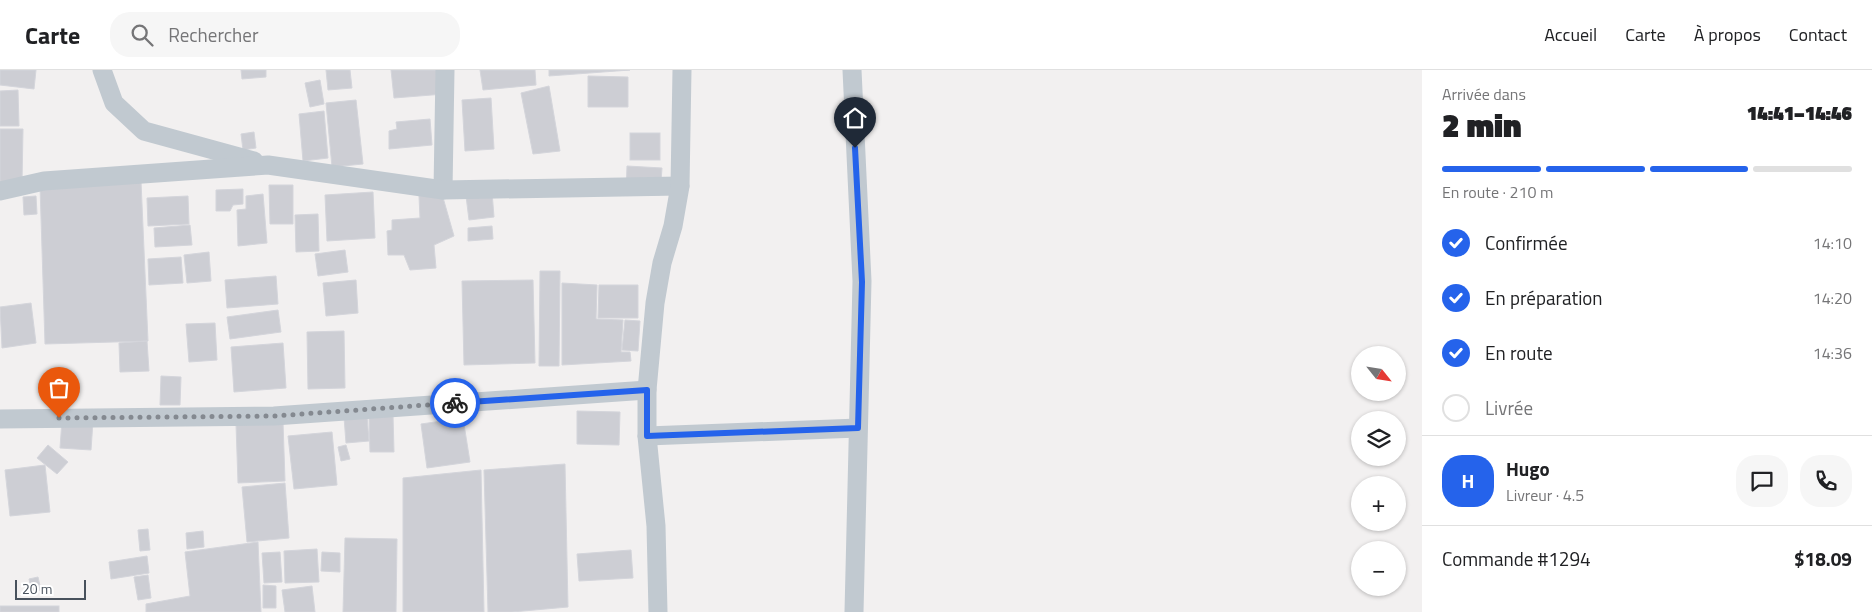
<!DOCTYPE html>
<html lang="fr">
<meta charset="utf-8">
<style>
body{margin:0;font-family:"Titillium Web",sans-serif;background:#f6f6f6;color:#202124;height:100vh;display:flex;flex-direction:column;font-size:19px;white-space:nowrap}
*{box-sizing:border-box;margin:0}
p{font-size:16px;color:#757577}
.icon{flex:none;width:28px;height:28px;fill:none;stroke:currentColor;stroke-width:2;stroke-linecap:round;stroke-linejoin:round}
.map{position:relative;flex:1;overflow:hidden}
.panel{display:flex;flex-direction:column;background:#fff;width:450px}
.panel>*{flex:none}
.needle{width:32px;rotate:120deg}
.controls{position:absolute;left:1351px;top:276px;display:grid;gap:10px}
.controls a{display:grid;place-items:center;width:55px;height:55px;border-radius:50%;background:#fff;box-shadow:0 1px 4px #0004;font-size:25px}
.scale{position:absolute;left:15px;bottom:12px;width:71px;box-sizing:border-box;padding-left:5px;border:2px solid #48515c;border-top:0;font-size:14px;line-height:18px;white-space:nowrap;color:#48515c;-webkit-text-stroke:4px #fff;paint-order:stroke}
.pin{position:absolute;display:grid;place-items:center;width:42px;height:42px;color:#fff;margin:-51px -21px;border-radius:50% 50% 50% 0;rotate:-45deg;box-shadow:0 0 5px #0007}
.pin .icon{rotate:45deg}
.courier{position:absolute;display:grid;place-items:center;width:50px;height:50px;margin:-25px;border:4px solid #2563eb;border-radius:50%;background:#fff;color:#222;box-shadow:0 1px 6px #0007}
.headline em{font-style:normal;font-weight:800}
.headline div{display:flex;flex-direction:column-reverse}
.headline{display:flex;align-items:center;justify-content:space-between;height:85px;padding:0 20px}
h1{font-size:32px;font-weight:800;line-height:38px}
.bar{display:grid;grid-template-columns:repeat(4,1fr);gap:8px 5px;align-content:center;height:60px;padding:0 20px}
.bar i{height:6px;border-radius:4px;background:#e0e0e0}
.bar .current{background:#2563eb}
.bar p{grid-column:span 4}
.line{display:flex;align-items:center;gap:12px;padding:0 20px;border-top:1px solid #e0e0e0}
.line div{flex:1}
.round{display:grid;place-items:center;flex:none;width:52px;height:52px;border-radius:20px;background:#f6f6f6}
ol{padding:0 20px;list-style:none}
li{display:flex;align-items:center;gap:15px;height:55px}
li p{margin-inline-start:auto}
li .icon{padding:5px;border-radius:50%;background:#2563eb;color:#fff;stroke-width:4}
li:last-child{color:#757577}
li i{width:28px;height:28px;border:2px solid #e0e0e0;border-radius:50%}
header{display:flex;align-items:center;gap:30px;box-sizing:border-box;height:70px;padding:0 25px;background:#fff;border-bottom:1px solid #e0e0e0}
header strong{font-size:24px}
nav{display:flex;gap:28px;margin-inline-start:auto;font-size:18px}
.search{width:350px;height:45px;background:#f6f6f6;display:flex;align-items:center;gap:12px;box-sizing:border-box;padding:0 18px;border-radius:20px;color:#757577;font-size:19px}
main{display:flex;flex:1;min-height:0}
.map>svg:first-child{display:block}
</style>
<header>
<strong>Carte</strong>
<div class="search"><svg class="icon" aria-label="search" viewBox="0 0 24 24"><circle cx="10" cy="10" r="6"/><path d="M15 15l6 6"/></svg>Rechercher</div>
<nav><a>Accueil</a><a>Carte</a><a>À propos</a><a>Contact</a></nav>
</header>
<main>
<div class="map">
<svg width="1422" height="542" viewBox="0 0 1422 542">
<rect width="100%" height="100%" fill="#f2f0f0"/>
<g fill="#cdced4" stroke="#d4d5db">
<path d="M0 0H36L34 19 0 15Z"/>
<path d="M241 0H266V7L242 9Z"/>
<path d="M326 0H350L352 18 328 20Z"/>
<path d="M391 0H442L444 24 394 28Z"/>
<path d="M480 0H535L536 15 483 20Z"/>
<path d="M549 0H630L549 6Z"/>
<path d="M588 6 628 7V37H588Z"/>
<path d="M320 10 324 34 310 37 305 13Z"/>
<path d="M549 16 560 81 533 84 521 23Z"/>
<path d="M18 20 19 56H0V21Z"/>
<path d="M491 28 494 79 465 81 462 30Z"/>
<path d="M356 30 363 94 332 97 326 33Z"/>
<path d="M324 41 328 88 303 91 299 44Z"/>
<path d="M430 49 432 75 389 79V61L397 59 396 52Z"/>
<path d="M0 59H23L22 113 0 112Z"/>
<path d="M254 62 256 78 243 80 241 64Z"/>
<rect x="630" y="63" width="30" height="27"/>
<path d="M627 96 662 98 660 125 626 123Z"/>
<path d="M141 111 148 271 45 274 40 116Z"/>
<path d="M269 115H293V154H270Z"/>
<path d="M243 119V134L233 135 230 141H216V120Z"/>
<path d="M373 122 375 168 327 171 325 125Z"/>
<path d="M492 122 494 147 469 150 466 126Z"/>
<path d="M263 124 267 173 238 176 237 140 246 139V126Z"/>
<path d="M442 124 454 166 434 175 436 198 410 200 404 185H388L387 161 392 160V150L420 148 419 126Z"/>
<path d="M36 126 37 144 24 145 23 127Z"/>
<path d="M188 126 189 154 148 156 147 128Z"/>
<path d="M318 144 319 181 296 182 295 145Z"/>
<path d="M190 155 192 175 155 177 154 158Z"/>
<path d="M492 156 493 169 468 171V158Z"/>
<path d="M345 180 348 202 318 206 315 184Z"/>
<path d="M209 182 211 211 187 213 184 185Z"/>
<path d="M181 187 183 213 149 215 148 189Z"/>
<path d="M540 201H560L559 296H539Z"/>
<path d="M276 206 278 234 227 238 225 210Z"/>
<path d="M356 210 358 243 326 246 323 213Z"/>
<path d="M533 210 535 293 464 295 462 211Z"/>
<path d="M562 213 597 215 596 249 623 250 621 282H630L631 291 562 295Z"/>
<path d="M599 215H638V248H598Z"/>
<path d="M31 233 36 273 2 278 0 237Z"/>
<path d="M278 240 281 262 230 269 227 247Z"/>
<path d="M625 250 640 251 638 281 622 280Z"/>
<path d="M215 253 217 290 189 292 186 254Z"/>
<path d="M344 261 345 318 308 319 307 262Z"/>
<path d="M147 271 149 301 120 302 119 273Z"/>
<path d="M283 273 286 318 234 322 231 277Z"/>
<path d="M161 306 181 307 180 335H160Z"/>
<path d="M577 341 620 342 619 375 577 374Z"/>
<path d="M367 345 369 371 346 373 344 347Z"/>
<path d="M393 345 394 382H370L369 346Z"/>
<path d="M463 348 470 392 427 398 421 354Z"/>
<path d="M62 350 93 351 91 380 60 378Z"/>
<path d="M283 352 285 411 238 413 236 354Z"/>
<path d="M332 362 337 415 294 419 288 366Z"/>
<path d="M48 375 68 392 57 404 37 388Z"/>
<path d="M346 375 350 389 341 391 338 377Z"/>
<path d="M565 394 568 537 512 542H488L484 400Z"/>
<path d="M45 395 50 442 10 446 5 400Z"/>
<path d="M481 400 484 542H403V408Z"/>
<path d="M285 413 289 468 247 472 242 417Z"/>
<path d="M148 459 150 480 140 481 138 460Z"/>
<path d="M203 461 204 477 187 479 186 463Z"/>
<path d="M345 468 397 469 396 542H343Z"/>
<path d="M258 472 261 542H146V534L190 526 185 482Z"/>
<path d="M317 479 319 512 285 513 284 481Z"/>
<path d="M631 480 633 508 579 511 577 484Z"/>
<path d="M280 482 282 512 264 513 262 483Z"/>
<path d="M322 482 340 483V502L321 501Z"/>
<path d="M147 486 149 503 111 509 109 492Z"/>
<path d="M148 505 151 528 138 530 134 507Z"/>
<path d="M38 507 41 520 32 522 29 509Z"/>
<path d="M263 515 276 516V538H263Z"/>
<path d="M312 516 315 542H285L282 520Z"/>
<rect x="0" y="536" width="59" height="6"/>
</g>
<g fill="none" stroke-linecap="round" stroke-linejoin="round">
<g stroke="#c1c9d0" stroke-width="19">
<path d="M102 0 114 33 144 61 254 91"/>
<path d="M852 0 862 211 854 542"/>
<path d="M443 120 445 0"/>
<path d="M0 121 44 111 268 95 443 120 680 116"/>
<path d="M0 349 274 346 647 320"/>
<path d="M647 366 858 358"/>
<path d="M658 542 656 456 647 366V320L655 233 662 193 673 156 680 116 682 0"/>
</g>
</g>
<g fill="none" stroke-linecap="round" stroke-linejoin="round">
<path stroke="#848990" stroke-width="5" stroke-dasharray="0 9" d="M59 348 274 346 455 333"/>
<path stroke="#2563eb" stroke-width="6" d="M455 333 647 320V366L858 358 862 212 855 78"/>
</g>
</svg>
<div class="controls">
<a><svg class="needle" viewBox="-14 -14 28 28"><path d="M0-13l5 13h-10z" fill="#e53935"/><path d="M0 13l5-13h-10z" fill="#757577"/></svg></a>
<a><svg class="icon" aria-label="layers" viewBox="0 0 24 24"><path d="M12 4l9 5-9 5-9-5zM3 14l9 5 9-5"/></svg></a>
<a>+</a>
<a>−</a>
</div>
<div class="scale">20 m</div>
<div class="pin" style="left:59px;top:348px;background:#ea580c"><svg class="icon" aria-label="bag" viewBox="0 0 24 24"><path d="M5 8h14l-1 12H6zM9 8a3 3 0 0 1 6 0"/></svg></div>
<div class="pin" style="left:855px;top:78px;background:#1f2937"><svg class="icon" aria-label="home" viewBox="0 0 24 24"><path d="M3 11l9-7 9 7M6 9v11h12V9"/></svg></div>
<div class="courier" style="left:455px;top:333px"><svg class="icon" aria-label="bike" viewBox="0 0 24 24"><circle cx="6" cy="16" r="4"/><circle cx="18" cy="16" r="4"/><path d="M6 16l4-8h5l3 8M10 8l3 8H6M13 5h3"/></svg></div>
</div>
<section class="panel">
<div class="headline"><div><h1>2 min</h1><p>Arrivée dans</p></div><em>14:41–14:46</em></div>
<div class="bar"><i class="current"></i><i class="current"></i><i class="current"></i><i></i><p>En route · 210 m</p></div>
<ol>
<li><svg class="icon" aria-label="check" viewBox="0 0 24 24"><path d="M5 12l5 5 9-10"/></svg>Confirmée<p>14:10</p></li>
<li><svg class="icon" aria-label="check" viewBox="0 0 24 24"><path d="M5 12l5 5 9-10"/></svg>En préparation<p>14:20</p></li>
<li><svg class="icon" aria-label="check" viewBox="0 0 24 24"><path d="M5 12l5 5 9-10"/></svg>En route<p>14:36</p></li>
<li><i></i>Livrée</li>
</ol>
<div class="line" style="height:90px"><b class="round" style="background:#2563eb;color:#fff">H</b><div><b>Hugo</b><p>Livreur · 4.5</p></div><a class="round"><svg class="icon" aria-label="chat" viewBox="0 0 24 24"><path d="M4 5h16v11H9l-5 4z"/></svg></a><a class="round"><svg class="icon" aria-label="phone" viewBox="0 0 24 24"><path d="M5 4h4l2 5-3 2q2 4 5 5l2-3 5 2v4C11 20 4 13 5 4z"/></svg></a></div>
<div class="line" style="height:65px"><div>Commande #1294</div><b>$18.09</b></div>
</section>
</main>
